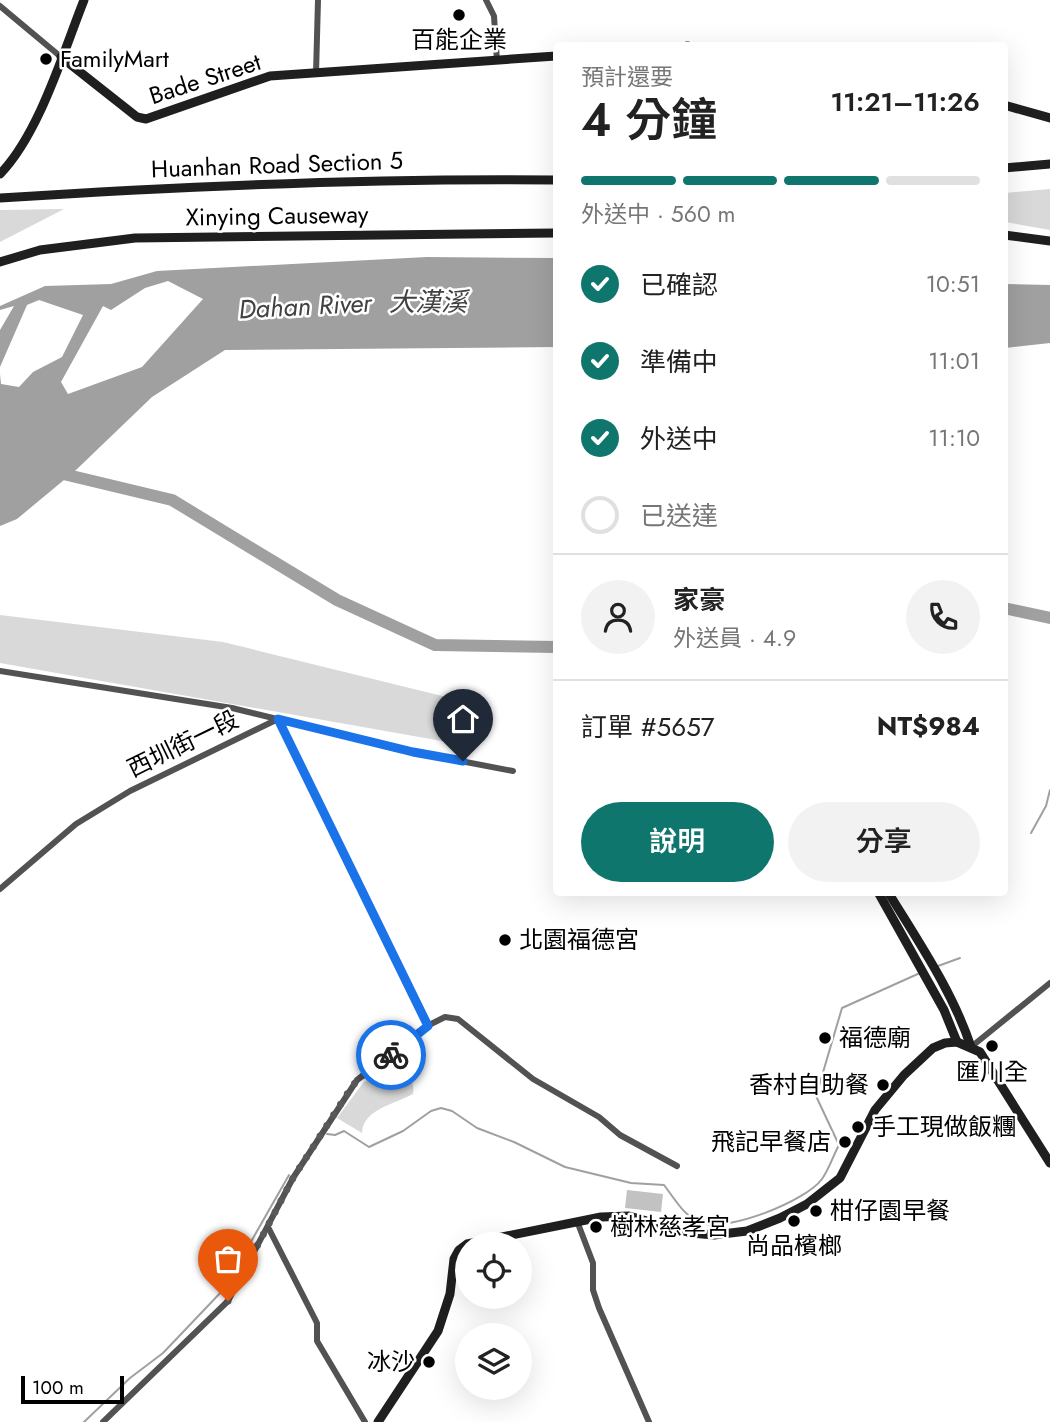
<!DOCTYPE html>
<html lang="zh-TW">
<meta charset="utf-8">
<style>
body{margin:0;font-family:Jost,"Noto Sans TC",sans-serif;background:#f2f2f2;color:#222;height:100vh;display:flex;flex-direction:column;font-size:26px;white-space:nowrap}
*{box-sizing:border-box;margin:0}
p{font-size:23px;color:#767676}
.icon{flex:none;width:38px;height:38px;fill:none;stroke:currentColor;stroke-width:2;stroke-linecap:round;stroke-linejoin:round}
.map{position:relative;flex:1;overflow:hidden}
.side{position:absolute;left:553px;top:42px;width:455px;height:854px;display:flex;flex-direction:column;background:#fff;border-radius:7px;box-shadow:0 7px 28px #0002}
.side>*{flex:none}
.controls{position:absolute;left:455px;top:1232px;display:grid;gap:14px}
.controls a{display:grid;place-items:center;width:77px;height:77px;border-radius:50%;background:#fff;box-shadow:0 7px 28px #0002;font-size:35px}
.scale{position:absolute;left:21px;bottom:18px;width:103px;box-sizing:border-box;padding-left:7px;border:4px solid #000;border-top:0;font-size:19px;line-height:24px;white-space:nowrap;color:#000;-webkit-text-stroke:5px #fff;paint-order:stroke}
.pin{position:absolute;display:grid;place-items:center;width:60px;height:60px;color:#fff;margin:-72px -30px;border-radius:50% 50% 50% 0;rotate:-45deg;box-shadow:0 0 7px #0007}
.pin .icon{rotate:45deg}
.courier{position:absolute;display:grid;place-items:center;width:70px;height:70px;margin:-35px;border:5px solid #1a73e8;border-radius:50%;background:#fff;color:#222;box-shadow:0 2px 9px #0007}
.overview em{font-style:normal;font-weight:600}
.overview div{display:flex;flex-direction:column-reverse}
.overview{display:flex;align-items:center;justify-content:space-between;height:119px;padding:0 28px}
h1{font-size:46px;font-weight:600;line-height:52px}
.bar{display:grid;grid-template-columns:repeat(4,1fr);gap:10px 7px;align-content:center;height:84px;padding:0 28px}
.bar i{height:9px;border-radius:5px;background:#e0e0e0}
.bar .current{background:#0f766e}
.bar p{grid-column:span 4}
.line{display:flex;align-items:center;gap:18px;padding:0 28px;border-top:2px solid #e0e0e0}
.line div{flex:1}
.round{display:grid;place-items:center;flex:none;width:74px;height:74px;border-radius:37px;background:#f2f2f2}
ol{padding:0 28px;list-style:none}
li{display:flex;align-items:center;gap:21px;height:77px}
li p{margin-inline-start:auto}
li .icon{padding:7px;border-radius:50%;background:#0f766e;color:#fff;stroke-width:4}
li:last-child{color:#767676}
li i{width:38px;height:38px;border:4px solid #e0e0e0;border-radius:50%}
.button{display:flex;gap:14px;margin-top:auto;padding:14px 28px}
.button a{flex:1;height:80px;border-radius:42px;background:#0f766e;color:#fff;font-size:28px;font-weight:600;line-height:80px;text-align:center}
.button a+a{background:#f2f2f2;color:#222}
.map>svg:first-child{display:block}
</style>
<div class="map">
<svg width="1050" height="1422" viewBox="0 0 1050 1422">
<rect width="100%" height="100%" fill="#fff"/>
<g fill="#d9d9d9">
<path d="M1050 189V230L1005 222V193Z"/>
<path d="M64 209 0 242V210Z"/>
<path d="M0 615 223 642 483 706 470 746 0 663Z"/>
<path d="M391 1063C404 1070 416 1079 413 1094 395 1104 363 1109 362 1133L337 1118 363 1083Z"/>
</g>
<g fill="#a0a0a0" fill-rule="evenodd">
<path d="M427 257 556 258V347L225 350 152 397 76 470 17 519 0 526V374L1 384 19 387 33 372 62 357 83 315 39 300 27 305 0 367V330L14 306 0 310V306L45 286 111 284 157 271ZM168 281 203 299 142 367 68 394 61 382 103 306 111 310 145 288Z"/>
<path d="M1005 284 1050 285V343L1005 348Z"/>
</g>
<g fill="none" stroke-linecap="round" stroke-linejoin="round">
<g stroke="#a0a0a0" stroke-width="2">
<path d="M1031 833 1046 806 1050 790"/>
<path d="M938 966 960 958"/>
<path d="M327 1134 335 1135 344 1131 369 1147 403 1131 431 1111 441 1108 452 1111 477 1128 514 1142 565 1167 631 1183 664 1185C675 1199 684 1217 702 1223 728 1232 806 1201 822 1179 829 1169 833 1156 839 1145L816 1096 842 1008 920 973"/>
<path d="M84 1422 130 1378 163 1353 224 1289 289 1175"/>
</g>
<g stroke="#a0a0a0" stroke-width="12">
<path d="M55 472 172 500 337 600 435 645 556 647"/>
<path d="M1004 608 1050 618"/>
</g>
</g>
<path fill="#c2c2c2" d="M627 1190 663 1194 661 1212 625 1208Z"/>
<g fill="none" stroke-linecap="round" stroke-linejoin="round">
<g stroke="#525252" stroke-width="6">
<path d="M486 0 494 16 497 61"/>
<path d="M0 6 61 57"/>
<path d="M316 74 318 0"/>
<path d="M0 671 232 708 413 752 513 771"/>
<path d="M278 719 427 1026"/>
<path d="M0 889 76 824 130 791 278 719"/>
<path d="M971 1047 1050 983"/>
<path d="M577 1221 593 1263V1290L599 1308 649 1422"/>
<path d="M268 1227 317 1323V1341L365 1422"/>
<path d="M103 1422 228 1301 293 1178 357 1080 427 1026 445 1017 458 1019 533 1079 599 1117 620 1135 677 1166"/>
</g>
<g stroke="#1f1f1f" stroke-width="9">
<path d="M687 46H688"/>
<path d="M61 57 137 117 146 119 270 76 556 56"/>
<path d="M1004 105 1050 118"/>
<path d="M1004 168 1050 164"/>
<path d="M0 174C39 134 63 53 84 0"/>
<path d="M0 198C186 186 371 178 556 180"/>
<path d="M1004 235 1050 241"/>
<path d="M0 262 40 250 135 238 556 233"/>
<path d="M878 892 944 1010 957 1042"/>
<path d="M888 892C918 941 953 992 971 1047"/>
<path d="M378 1422 438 1331 450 1294 454 1259 459 1250 467 1244 601 1217 629 1216 691 1233 714 1235 747 1231 780 1218 807 1204 840 1178 875 1110 904 1075 933 1048 945 1043 957 1042 980 1052 1050 1163"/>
</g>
</g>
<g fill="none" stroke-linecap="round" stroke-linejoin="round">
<path stroke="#595959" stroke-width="7" stroke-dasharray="0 12.6" d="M228 1301 293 1178 349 1091 357 1080 391 1055"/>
<path stroke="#1a73e8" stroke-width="9" d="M391 1055 428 1026 278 719 413 752 463 761"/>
</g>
<g fill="#000" stroke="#fff" stroke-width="2.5">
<circle cx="459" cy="15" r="7"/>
<circle cx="46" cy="59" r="7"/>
<circle cx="505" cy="940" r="7"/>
<circle cx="825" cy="1038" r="7"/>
<circle cx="992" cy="1046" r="7"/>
<circle cx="883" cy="1085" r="7"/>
<circle cx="858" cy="1127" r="7"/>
<circle cx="845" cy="1142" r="7"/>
<circle cx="816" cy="1211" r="7"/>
<circle cx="794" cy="1221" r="7"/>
<circle cx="596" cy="1227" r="7"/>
<circle cx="429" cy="1362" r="7"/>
</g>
<g text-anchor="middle" stroke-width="5" stroke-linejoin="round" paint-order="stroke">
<g font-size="24" fill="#000" stroke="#fff" text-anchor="start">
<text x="459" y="48" text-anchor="middle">百能企業</text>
<text x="60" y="67">FamilyMart</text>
<text x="519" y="948">北園福德宮</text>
<text x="839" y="1046">福德廟</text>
<text x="992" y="1080" text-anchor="middle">匯川全</text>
<text x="869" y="1093" text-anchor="end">香村自助餐</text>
<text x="872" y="1135">手工現做飯糰</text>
<text x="831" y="1150" text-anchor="end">飛記早餐店</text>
<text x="830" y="1219">柑仔園早餐</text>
<text x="610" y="1235">樹林慈孝宮</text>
<text x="794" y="1254" text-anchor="middle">尚品檳榔</text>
<text x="415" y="1370" text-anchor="end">冰沙</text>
</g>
<g font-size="24" fill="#000" stroke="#fff">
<text transform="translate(205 79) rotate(-18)" y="8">Bade Street</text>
<text transform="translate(277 165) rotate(-2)" y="8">Huanhan Road Section 5</text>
<text transform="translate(277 216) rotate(-1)" y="8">Xinying Causeway</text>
<text transform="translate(183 744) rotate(-26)" y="8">西圳街一段</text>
</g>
<g font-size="26" font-style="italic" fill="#414141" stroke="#fff">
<text x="428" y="311">大漢溪</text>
<text transform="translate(305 306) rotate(-3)" y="9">Dahan River</text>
</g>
</g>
</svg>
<div class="controls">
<a><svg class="icon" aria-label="locate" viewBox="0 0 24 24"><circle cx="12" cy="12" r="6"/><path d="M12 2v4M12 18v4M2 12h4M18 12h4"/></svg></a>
<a><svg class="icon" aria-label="layers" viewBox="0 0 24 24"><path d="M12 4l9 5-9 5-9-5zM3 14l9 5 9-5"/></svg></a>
</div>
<div class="scale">100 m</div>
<div class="pin" style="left:228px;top:1301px;background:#ea580c"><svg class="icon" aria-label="bag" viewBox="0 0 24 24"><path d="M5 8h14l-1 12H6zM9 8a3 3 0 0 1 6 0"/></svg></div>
<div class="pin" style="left:463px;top:761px;background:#1f2937"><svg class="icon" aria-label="home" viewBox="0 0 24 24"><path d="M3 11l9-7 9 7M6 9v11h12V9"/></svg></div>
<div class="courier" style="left:391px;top:1055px"><svg class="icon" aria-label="bike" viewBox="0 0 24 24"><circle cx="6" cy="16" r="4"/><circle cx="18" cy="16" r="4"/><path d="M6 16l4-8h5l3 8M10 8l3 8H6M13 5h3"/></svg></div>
<section class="side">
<div class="overview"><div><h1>4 分鐘</h1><p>預計還要</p></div><em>11:21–11:26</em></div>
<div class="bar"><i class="current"></i><i class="current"></i><i class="current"></i><i></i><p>外送中 · 560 m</p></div>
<ol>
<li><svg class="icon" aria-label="check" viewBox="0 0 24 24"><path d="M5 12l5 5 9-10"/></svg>已確認<p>10:51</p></li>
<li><svg class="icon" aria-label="check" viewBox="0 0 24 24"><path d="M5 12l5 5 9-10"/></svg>準備中<p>11:01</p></li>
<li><svg class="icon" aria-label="check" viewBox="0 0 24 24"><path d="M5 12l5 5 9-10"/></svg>外送中<p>11:10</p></li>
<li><i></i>已送達</li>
</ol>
<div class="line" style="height:126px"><a class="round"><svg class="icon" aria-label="person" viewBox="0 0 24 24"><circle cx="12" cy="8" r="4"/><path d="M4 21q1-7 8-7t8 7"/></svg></a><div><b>家豪</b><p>外送員 · 4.9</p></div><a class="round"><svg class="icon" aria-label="phone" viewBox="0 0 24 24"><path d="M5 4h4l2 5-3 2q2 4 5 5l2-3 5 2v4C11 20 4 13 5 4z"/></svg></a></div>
<div class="line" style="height:91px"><div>訂單 #5657</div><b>NT$984</b></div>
<div class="button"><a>說明</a><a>分享</a></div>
</section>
</div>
